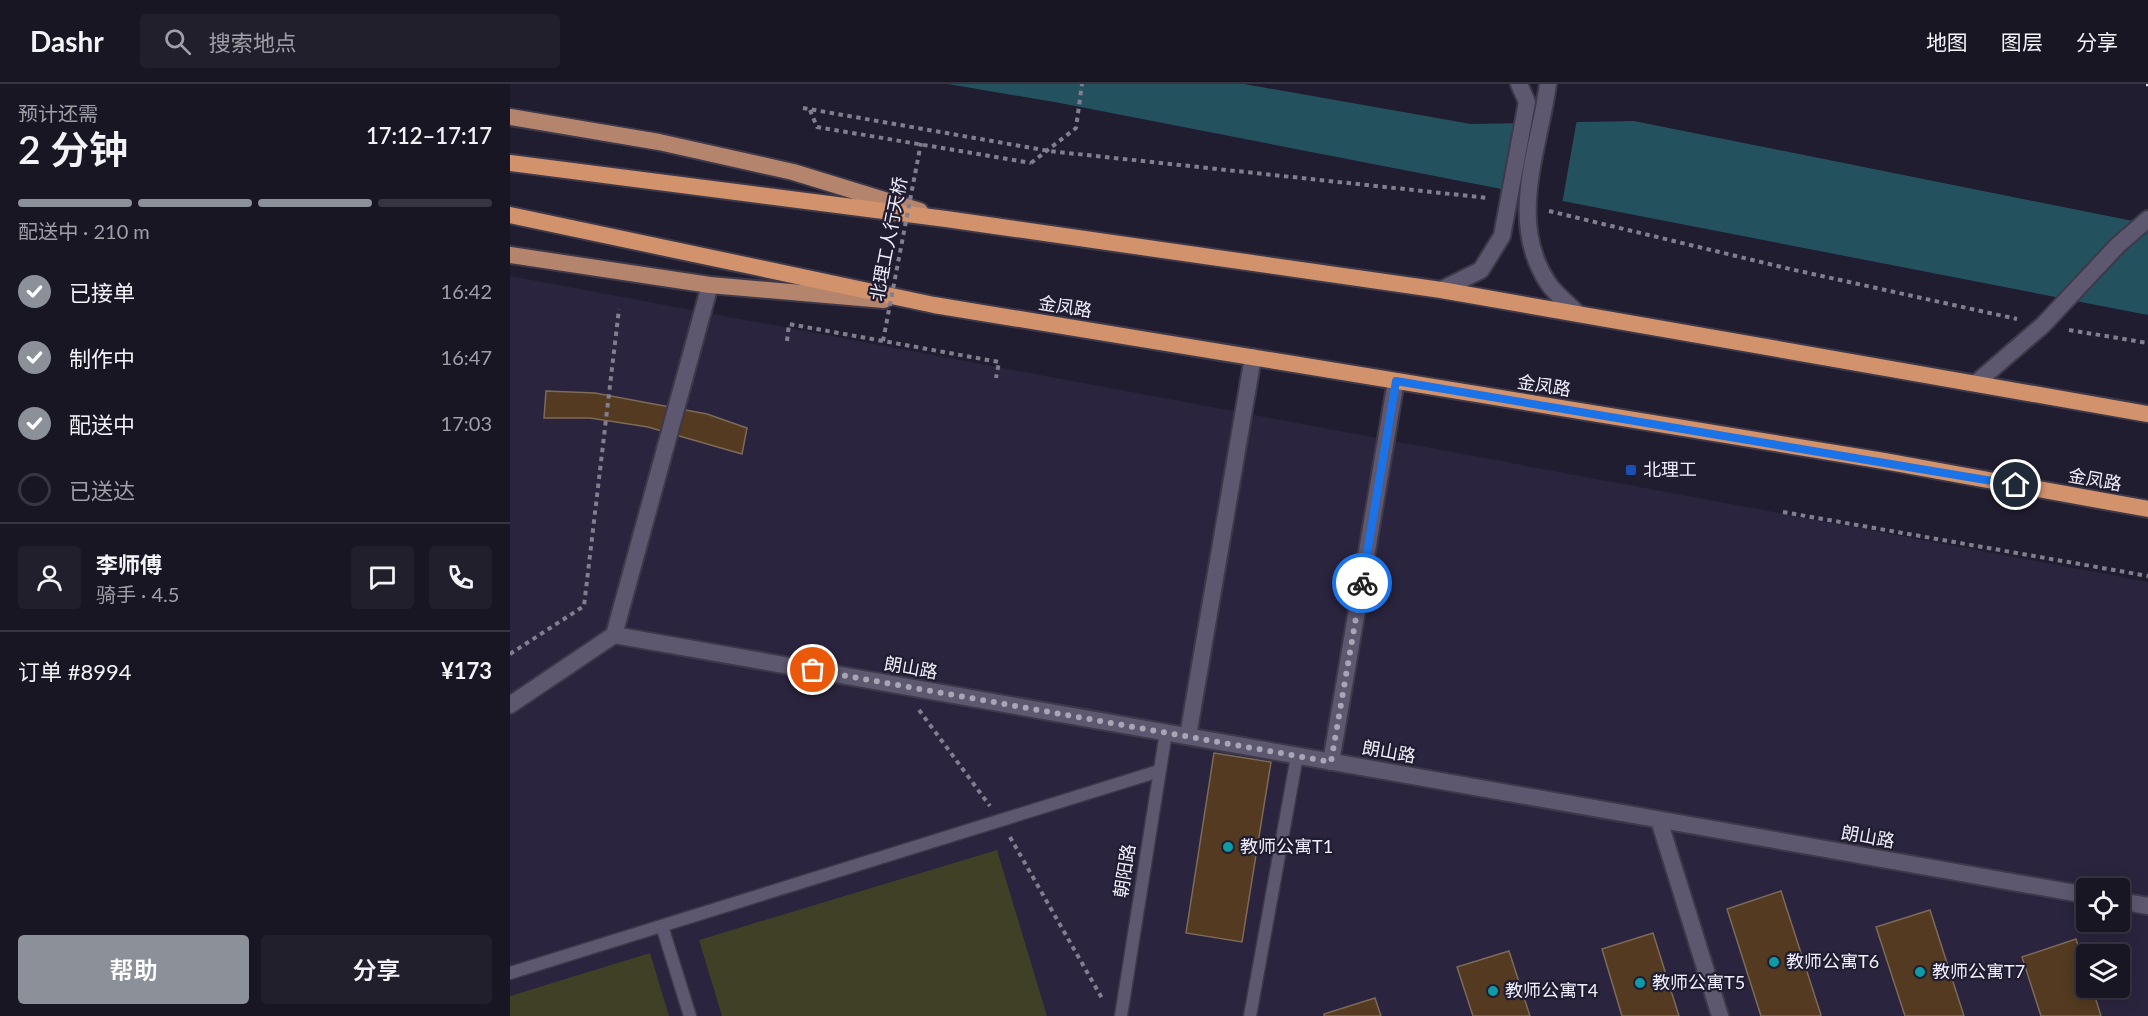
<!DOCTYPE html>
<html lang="zh">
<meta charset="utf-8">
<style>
body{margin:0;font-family:Lato,"Noto Sans SC",sans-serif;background:#221f2c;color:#f1f3f6;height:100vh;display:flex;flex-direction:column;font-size:22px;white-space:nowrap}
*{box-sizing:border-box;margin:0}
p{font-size:20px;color:#9f9fa6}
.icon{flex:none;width:33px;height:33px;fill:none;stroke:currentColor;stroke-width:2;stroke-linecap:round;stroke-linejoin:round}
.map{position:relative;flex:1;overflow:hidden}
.drawer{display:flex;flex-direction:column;background:#191624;width:510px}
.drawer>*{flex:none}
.tools{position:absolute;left:1566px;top:794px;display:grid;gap:12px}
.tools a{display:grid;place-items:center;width:54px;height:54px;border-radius:6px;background:#191624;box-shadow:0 3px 15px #0003,0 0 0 2px #373541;font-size:30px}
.pin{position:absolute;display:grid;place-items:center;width:51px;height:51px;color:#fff;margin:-26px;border:3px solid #fff;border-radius:50%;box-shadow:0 2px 6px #0007}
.courier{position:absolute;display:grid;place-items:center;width:60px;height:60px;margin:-30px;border:4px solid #1a73e8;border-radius:50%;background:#fff;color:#222;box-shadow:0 2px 8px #0007}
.overview em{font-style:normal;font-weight:600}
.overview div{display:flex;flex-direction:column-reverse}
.overview{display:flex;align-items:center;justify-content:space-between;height:102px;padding:0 18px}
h1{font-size:39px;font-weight:600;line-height:45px}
.bar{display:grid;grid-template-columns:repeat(4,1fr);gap:9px 6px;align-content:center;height:72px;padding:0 18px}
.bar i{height:8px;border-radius:4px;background:#373541}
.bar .selected{background:#8c9099}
.bar p{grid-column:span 4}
.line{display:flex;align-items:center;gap:15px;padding:0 18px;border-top:2px solid #373541}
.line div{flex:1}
.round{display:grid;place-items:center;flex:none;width:63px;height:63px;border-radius:6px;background:#221f2c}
ol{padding:0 18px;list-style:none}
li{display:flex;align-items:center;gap:18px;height:66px}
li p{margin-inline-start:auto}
li .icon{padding:6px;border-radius:50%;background:#8c9099;color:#fff;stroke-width:4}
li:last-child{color:#9f9fa6}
li i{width:33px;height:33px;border:3px solid #373541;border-radius:50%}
.primary-button{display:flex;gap:12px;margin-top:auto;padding:12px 18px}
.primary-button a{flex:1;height:69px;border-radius:6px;background:#8c9099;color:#fff;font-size:24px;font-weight:600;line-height:69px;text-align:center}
.primary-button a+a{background:#221f2c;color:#f1f3f6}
header{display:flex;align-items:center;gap:36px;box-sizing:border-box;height:84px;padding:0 30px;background:#191624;border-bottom:2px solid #373541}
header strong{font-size:28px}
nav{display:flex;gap:33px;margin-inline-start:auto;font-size:21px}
.search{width:420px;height:54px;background:#221f2c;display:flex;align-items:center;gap:15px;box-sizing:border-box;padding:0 21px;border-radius:6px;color:#9f9fa6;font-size:22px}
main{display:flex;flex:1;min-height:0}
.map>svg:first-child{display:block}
</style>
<header>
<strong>Dashr</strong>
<div class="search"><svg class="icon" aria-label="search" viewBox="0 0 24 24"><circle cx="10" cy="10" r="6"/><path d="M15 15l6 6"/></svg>搜索地点</div>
<nav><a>地图</a><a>图层</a><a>分享</a></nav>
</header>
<main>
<section class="drawer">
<div class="overview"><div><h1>2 分钟</h1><p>预计还需</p></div><em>17:12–17:17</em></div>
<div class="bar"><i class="selected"></i><i class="selected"></i><i class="selected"></i><i></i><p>配送中 · 210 m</p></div>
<ol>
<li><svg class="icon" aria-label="check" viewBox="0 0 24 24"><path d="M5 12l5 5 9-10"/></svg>已接单<p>16:42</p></li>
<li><svg class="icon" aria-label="check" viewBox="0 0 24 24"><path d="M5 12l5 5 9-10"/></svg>制作中<p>16:47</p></li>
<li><svg class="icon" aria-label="check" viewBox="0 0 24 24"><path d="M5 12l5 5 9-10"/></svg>配送中<p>17:03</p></li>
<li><i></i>已送达</li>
</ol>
<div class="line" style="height:108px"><a class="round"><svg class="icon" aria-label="person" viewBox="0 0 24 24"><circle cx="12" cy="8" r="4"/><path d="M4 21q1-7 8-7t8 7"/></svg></a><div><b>李师傅</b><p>骑手 · 4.5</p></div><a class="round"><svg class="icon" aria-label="chat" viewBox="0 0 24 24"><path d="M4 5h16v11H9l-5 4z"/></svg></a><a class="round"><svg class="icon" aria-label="phone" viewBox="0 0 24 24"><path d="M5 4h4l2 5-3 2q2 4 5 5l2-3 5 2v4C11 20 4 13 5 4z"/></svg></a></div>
<div class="line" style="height:78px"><div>订单 #8994</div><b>¥173</b></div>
<div class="primary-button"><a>帮助</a><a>分享</a></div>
</section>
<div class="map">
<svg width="1638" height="932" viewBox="0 0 1638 932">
<rect width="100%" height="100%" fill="#211d30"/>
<path fill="#2a243e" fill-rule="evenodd" d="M0 192 1638 498V932H0ZM1576 804H1610V837H1576ZM1576 870H1610V903H1576Z"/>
<g fill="#3f4026">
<path d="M487 766 537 932H212L189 856Z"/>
<path d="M140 869 159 932H0V912Z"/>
</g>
<path fill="#24515e" d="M438 0H734L961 40 1124 37 1638 140V231L550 19Z"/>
<path fill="#211d30" d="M1067 35 1052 120 992 108 1004 37Z"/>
<g fill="#533a20" stroke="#7d6a57" stroke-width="1.5">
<path d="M36 307 85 309 197 330 237 344 232 370 138 343 80 334H34Z"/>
<path d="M704 669 761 678 732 858 676 849Z"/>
<path d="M1271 807 1311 931 1309 932H1251L1217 825Z"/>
<path d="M1420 826 1454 932H1395L1366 843Z"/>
<path d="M1143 849 1169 932H1112L1092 865Z"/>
<path d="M1566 855 1576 886V903H1582L1591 932H1531L1512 873Z"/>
<path d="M999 867 1020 932H963L947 883Z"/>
<path d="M865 914 871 932H814V930Z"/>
</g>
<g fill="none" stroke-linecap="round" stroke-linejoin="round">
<defs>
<g id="service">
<path d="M152 842 180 932"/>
<path d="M0 889 649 687"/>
<path d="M611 932 656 648"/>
<path d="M740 932 787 672"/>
</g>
<g id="minor">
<path d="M1038 0C1029 66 997 137 1038 199 1045 210 1058 219 1067 229"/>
<path d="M931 206 971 186 992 152 1017 18 1009 0"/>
<path d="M1466 299 1533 241 1607 162 1638 135"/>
<path d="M104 551 1576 811"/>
<path d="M0 621 104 551 200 201"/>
<path d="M678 652 743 273"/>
<path d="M821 678 886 297"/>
<path d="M1149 736 1210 932"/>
<path d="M1610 817 1638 822"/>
</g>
<g id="primary">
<path d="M0 33 149 58 283 88 410 127"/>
<path d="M0 171 200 201 374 216"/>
</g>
<g id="trunk">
<path d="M0 79 436 135 931 206 1638 330"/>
<path d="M0 131 424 221 1374 377 1638 425"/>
</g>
</defs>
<use href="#service" stroke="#3d3949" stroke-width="15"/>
<use href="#minor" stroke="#3d3949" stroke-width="20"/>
<use href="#primary" stroke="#3d3949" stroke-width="20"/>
<use href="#trunk" stroke="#3d3949" stroke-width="20"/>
<g stroke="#817e8f" stroke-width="4" stroke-dasharray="4.5 4.5" stroke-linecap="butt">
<path d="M293 24 539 67 978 114"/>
<path d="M300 26 307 43 521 79"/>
<path d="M1039 127 1280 185 1507 235"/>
<path d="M1559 246 1638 259"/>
<path d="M277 257 279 240 489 278 486 294"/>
<path d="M1273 428 1638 492"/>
<path d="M0 570 74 522 109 225"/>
<path d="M409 626 480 722"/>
<path d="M500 753 593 916"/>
</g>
<use href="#service" stroke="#5d586f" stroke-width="12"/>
<use href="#minor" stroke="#5d586f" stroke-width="16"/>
<use href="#primary" stroke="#b5846d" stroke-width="16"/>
<use href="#trunk" stroke="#d2926c" stroke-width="16"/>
<path stroke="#dbd8e7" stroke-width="4.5" stroke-dasharray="8 8" stroke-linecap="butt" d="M1636 0H1638"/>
<g stroke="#817e8f" stroke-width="4" stroke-dasharray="4.5 4.5" stroke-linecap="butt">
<path d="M521 79 566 44 572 0"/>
<path d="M373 257 411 59"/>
</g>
</g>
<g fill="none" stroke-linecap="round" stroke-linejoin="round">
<path stroke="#a8a5b5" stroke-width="6" stroke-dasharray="0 10.8" d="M303 586 821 678 852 499"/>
<path stroke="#1a73e8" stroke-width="8" d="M852 499 886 297 1506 401"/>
</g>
<rect fill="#1a4fb4" stroke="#211d30" stroke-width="2" x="1115" y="380" width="12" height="12" rx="3"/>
<g fill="#0f9aa8" stroke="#211d30" stroke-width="2">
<circle cx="718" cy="763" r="6"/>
<circle cx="1264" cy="878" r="6"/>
<circle cx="1410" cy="888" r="6"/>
<circle cx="1130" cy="899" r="6"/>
<circle cx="983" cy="907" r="6"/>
</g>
<g text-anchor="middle" stroke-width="4.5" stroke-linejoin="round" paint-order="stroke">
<g font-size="18" fill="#f0eefc" stroke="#211d30">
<text transform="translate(379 155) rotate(-79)" y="6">北理工人行天桥</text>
<text transform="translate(555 223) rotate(9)" y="6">金凤路</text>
<text transform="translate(1034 302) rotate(9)" y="6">金凤路</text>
<text transform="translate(1585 396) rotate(10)" y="6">金凤路</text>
<text transform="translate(401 584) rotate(10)" y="6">朗山路</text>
<text transform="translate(879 668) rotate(10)" y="6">朗山路</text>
<text transform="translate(1358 753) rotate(10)" y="6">朗山路</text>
<text transform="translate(615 787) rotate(-81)" y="6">朝阳路</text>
</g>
<g font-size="18" fill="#f0eefc" stroke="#211d30" text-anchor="start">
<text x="1133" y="392">北理工</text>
<text x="730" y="769">教师公寓T1</text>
<text x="1276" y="884">教师公寓T6</text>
<text x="1422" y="894">教师公寓T7</text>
<text x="1142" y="905">教师公寓T5</text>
<text x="995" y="913">教师公寓T4</text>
</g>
</g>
</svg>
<div class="tools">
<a><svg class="icon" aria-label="locate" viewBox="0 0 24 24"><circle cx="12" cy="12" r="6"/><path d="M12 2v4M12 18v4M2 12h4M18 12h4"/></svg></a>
<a><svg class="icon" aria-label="layers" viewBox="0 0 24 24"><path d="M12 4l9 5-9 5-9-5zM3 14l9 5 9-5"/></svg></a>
</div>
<div class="pin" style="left:303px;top:586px;background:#ea580c"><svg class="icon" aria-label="bag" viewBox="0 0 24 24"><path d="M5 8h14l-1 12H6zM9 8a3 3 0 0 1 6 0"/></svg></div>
<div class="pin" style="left:1506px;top:401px;background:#1f2937"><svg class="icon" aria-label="home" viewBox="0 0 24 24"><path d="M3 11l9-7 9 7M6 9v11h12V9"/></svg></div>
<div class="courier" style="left:852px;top:499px"><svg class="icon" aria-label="bike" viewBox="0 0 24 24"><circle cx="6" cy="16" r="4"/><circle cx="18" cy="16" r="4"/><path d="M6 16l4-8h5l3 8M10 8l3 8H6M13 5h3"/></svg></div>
</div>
</main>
